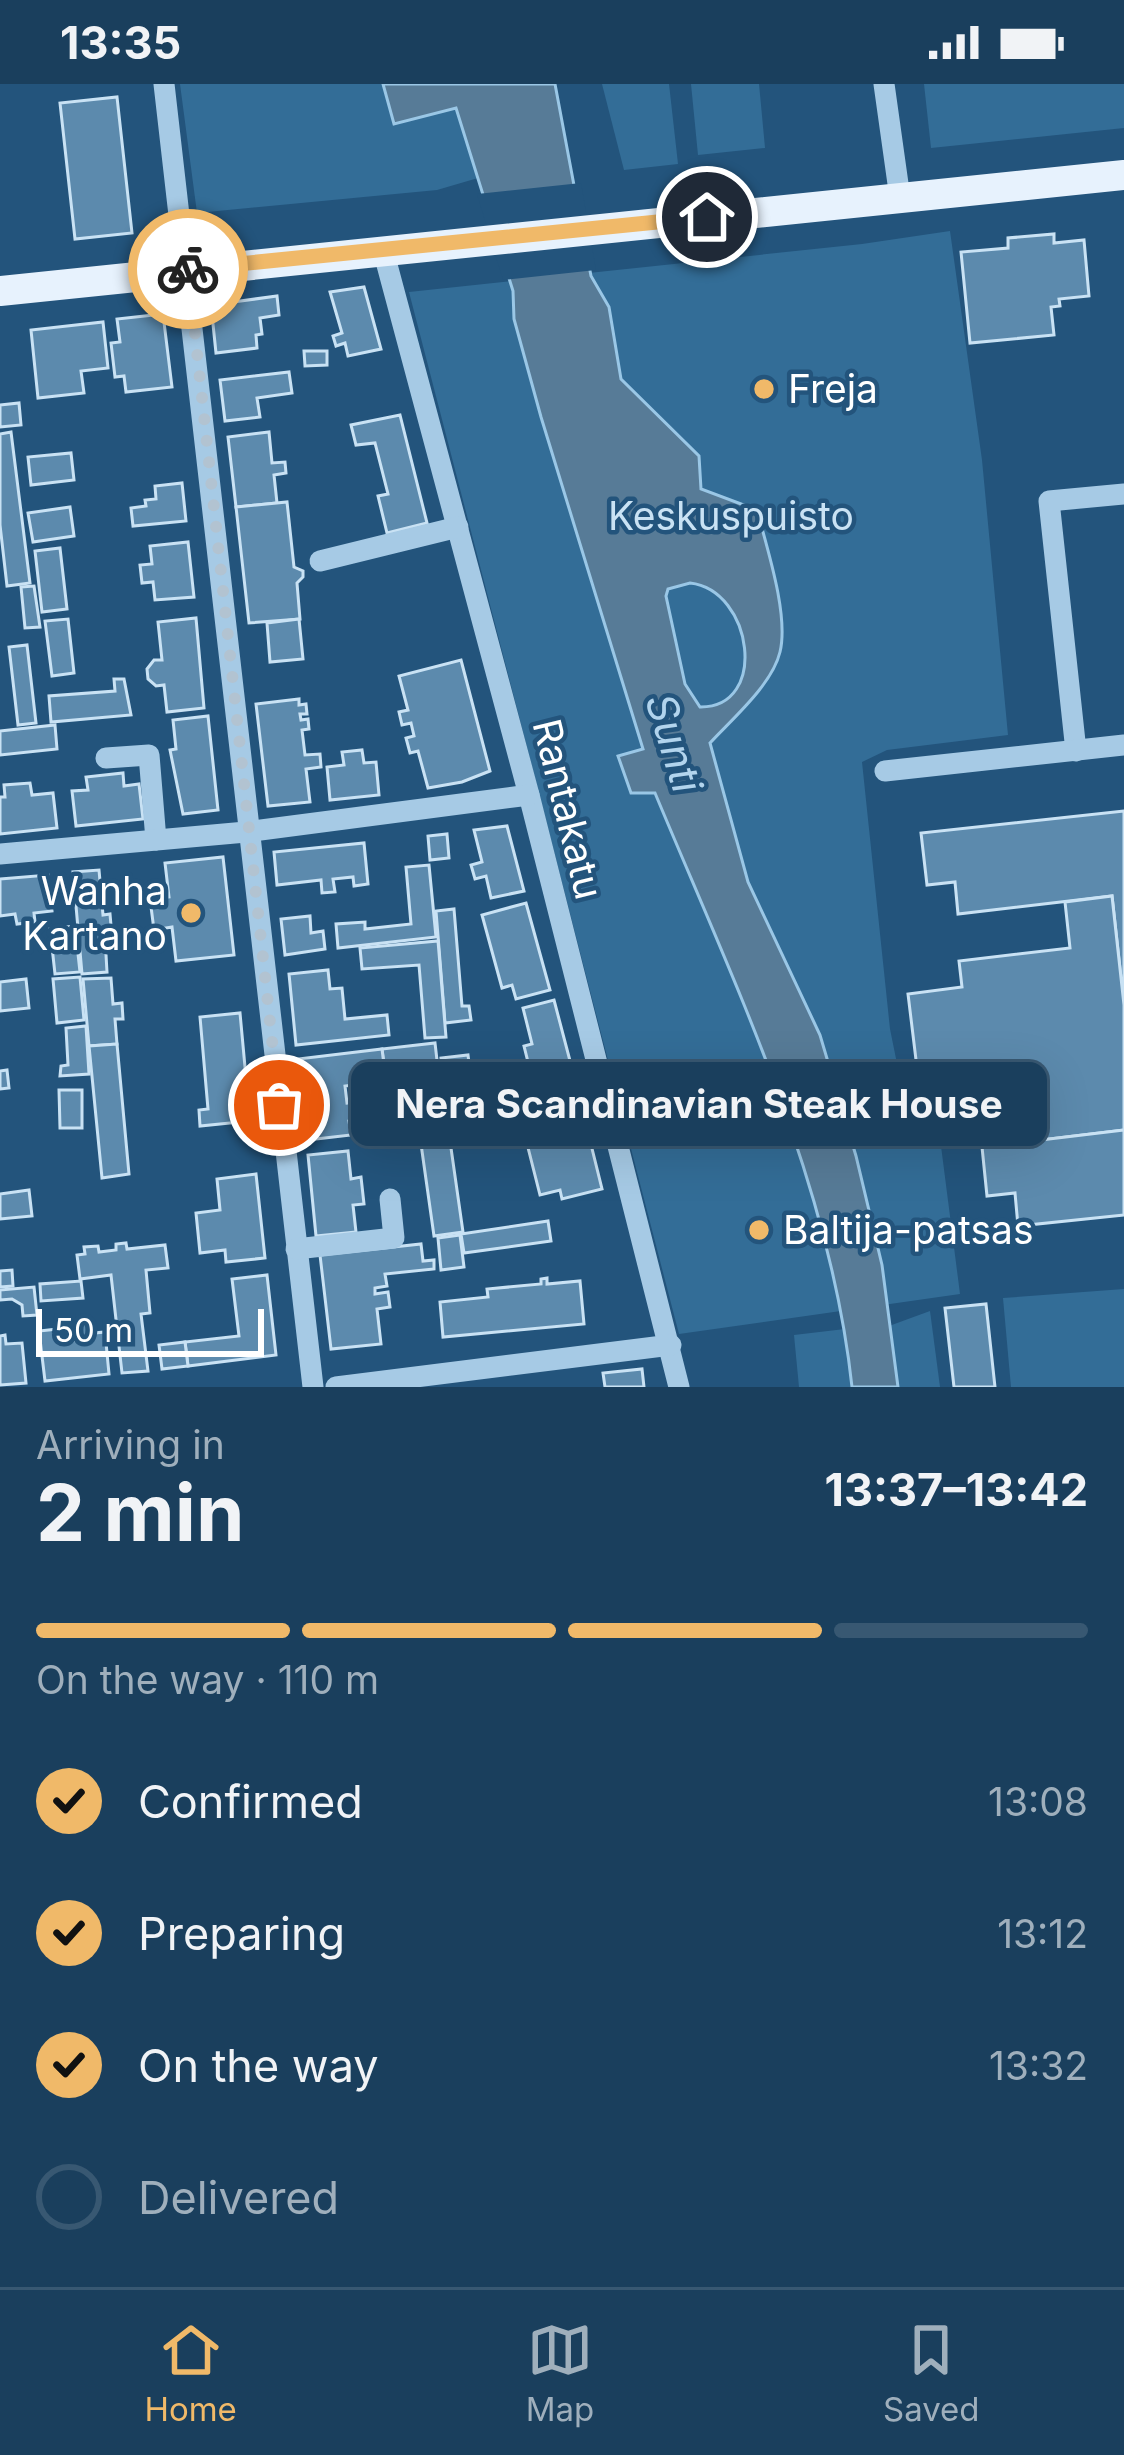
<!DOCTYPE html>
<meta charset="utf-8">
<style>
body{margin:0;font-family:Inter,sans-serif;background:#274a66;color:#f1f3f6;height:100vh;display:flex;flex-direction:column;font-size:45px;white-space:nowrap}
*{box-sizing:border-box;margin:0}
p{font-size:39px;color:#9fafbc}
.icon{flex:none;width:66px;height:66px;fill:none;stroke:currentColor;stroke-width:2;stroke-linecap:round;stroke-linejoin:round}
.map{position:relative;height:1303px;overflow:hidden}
.side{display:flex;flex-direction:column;background:#1a3f5d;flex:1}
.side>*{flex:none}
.scale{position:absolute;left:36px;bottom:30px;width:228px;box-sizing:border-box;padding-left:12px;border:6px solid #fff;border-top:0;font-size:33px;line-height:42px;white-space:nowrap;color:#fff;-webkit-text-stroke:9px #23547c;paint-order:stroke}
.pin{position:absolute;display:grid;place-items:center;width:102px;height:102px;color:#fff;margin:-51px;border:6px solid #fff;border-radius:50%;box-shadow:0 3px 12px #0007}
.courier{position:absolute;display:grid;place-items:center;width:120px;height:120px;margin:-60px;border:9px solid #f0b969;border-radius:50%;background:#fff;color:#222;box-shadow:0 3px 15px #0007}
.bubble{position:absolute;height:84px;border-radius:18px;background:#1a3f5d;box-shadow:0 12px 48px #0002,0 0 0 3px #385872;font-size:39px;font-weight:700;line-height:84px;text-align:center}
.summary em{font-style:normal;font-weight:700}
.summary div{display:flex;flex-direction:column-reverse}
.summary{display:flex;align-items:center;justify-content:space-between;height:204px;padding:0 36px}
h1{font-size:78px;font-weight:700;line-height:90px}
.bar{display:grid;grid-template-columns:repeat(4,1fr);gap:18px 12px;align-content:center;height:144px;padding:0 36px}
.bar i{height:15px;border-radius:9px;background:#385872}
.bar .selected{background:#f0b969}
.bar p{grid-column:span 4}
ol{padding:0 36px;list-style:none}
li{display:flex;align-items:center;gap:36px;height:132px}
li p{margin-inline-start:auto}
li .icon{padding:12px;border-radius:50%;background:#f0b969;color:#111;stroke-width:4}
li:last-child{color:#9fafbc}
li i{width:66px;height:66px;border:6px solid #385872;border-radius:50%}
.status{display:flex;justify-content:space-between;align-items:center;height:84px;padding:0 60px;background:#1a3f5d;direction:ltr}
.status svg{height:33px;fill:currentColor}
.tabs{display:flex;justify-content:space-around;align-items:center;height:168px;border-top:3px solid #385872;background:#1a3f5d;font-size:33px;color:#9fafbc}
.tabs a{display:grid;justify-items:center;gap:6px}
.tabs .selected{color:#f0b969}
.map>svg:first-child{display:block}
</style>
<div class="status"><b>13:35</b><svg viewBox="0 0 49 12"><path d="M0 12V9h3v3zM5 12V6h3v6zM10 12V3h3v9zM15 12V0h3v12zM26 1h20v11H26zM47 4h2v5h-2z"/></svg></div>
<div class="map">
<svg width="1124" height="1303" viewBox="0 0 1124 1303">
<rect width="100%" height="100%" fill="#23547c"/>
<g fill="#336d97">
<path d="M180 0H383L394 39 456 23 478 94 437 106 197 129Z"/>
<path d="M602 0H669L678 80 624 86Z"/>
<path d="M691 0H759L765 64 698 71Z"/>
<path d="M924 0H1124V44L931 64Z"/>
<path d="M950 147 982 376 1008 651 887 666 862 678 890 945 908 1034 941 1062 960 1210 679 1250 409 208 862 160Z"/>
<path d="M1124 1205V1303H1011L1003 1214Z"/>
<path d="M930 1227 940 1303H898L889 1242Z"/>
<path d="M845 1245 851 1303H799L794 1251Z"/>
</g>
<path fill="#577b97" stroke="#9ac7e6" stroke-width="3" fill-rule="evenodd" d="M383 0H555L591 192 609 223 621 295 699 372 701 405 757 426C767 464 789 531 780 568 772 601 732 635 710 659L748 798 820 951 856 1072 882 1181 898 1303H852C830 1097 734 899 655 709H631L618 672 643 665 541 333 514 235 513 207 456 24 394 40ZM690 499C753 506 769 624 700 623L685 600 666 512 668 505Z"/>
<path fill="#23547c" d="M581 99 596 186 503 196 477 110Z"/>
<g fill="#5c8aad" stroke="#c9e2f4" stroke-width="3">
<path d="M117 13 132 149 75 155 60 19Z"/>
<path d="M1054 150V159L1084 156 1089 212 1059 215 1060 222 1051 223 1054 251 970 259 961 168 1008 164V154Z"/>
<path d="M364 203 381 265 348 272 345 259 336 262 333 252 342 249 330 208Z"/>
<path d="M277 212 279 231 260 234 262 250 256 251 257 264 216 269 211 221Z"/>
<path d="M163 230 172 303 126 308 124 292 115 293 111 259 120 258 117 235Z"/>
<path d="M103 238 108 284 81 287 84 309 38 314 31 246Z"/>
<path d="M304 267H327V281L305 282Z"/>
<path d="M289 288 292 309 257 314 260 333 225 337 220 296Z"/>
<path d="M19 319 21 341 0 343V321Z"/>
<path d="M400 331 427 439 387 449 378 412 388 410 375 359 356 361 351 341Z"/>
<path d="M11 348 30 499 7 502 0 441V350Z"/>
<path d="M269 348 272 379 285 378 286 389 274 391 277 419 236 423 228 353Z"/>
<path d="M71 369 74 396 31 401 28 373Z"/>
<path d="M182 399 186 437 133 442 131 424 146 422 145 416 156 415 155 402Z"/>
<path d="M287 418 294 483 303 487V493L297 499 300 535 249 539 236 423Z"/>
<path d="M70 423 74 452 33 458 28 429Z"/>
<path d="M188 458 194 513 155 516 153 498 142 499 140 481 152 480 150 462Z"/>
<path d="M60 464 67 525 42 528 35 467Z"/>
<path d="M34 502 40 543 25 544 21 503Z"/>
<path d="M196 534 204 624 167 628 164 601 156 602 148 595 147 585 154 576H162L158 538Z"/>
<path d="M68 535 74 589 52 592 45 537Z"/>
<path d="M299 535 303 575 270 578 267 539Z"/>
<path d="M27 561 36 639 18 641 9 563Z"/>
<path d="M461 576 490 687 462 698 428 704 418 667 410 669 406 654 414 652 411 639 402 641 399 628 408 626 399 592Z"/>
<path d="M114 595H124L131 631 51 638 49 612 115 607Z"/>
<path d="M299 615V621L306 620 307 630H300L301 636 308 635 309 645 302 646 305 671 320 670 321 683 306 685 310 718 268 722 256 620Z"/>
<path d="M208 632 218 726 183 730 170 666 176 665 173 636Z"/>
<path d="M55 641 57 665 0 671V647Z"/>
<path d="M362 666 364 679 376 678 379 711 330 716 327 683 344 681 342 668Z"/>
<path d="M123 689 124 702 139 700 143 735 76 742 72 707 88 706 86 693Z"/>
<path d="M30 699 32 711 53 709 57 744 0 750V713H5L4 701Z"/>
<path d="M1124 727V921L1112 812 958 830 955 798 927 801 921 749Z"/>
<path d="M507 742 524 807 491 814 486 792 475 795 471 781 482 778 474 746Z"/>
<path d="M447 750 449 774 430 776 428 752Z"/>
<path d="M364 759 368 800 354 802 353 793 333 795 335 808 322 809 321 796 277 801 274 768Z"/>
<path d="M223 773 234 871 176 877 172 843 154 846 150 815 169 813 165 779Z"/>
<path d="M429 781 436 853 338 864 336 840 365 838V845L411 840 406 783Z"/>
<path d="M99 786 103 831 110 830 112 853H105L107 888 82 890 73 788Z"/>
<path d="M48 791 52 827 34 829 35 838 17 840 15 830 0 832V795Z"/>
<path d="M1112 812 1124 921V1046L982 1063 976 1015 957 1017 958 1024 914 1028 910 985 917 984 908 910 962 903 959 877 1070 864 1065 818Z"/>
<path d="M526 819 550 906 516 915 512 901 502 904 482 831Z"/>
<path d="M454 825 462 922H469L471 936 445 939 436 827Z"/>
<path d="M310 832 311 849 323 847 325 865 285 871 281 835Z"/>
<path d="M75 842 80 888 55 890 50 845Z"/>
<path d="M438 857 446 953 425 954 419 881 362 885 360 864Z"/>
<path d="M328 886 330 905 342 904 345 935 387 931 389 951 296 961 289 890Z"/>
<path d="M80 893 84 936 57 939 53 895Z"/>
<path d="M111 894 113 920 122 919 123 935H115L117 960 89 962 83 895Z"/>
<path d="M26 895 29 924 0 927V898Z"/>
<path d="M554 916 574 992 534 1002 524 962 532 960 523 924Z"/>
<path d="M240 929 250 1037 200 1042 199 1026 208 1025 200 933Z"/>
<path d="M86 942 89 990 60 992 61 982 68 981 66 944Z"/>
<path d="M435 959 446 1054 405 1058 403 1040 423 1037 420 1010 397 1012 394 984 417 982 416 977 384 981 382 965Z"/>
<path d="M117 960 129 1090 102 1094 89 962Z"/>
<path d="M382 965 386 997 345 1002 347 1019 357 1018 359 1036 349 1037 351 1051 307 1056 298 975Z"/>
<path d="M468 971 474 1020 447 1023 441 974Z"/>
<path d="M7 986 9 1004 0 1005V987Z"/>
<path d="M577 1004 602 1105 562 1115 560 1106 540 1111 519 1028 539 1023 537 1014Z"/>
<path d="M59 1006H82V1044H60Z"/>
<path d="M1124 1046V1131L1018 1142 1015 1109 987 1112 982 1063Z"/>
<path d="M450 1057 463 1148 434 1152 421 1060Z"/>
<path d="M348 1067 351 1095 361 1093 364 1120 353 1121 356 1148 316 1152 308 1071Z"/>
<path d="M256 1090 265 1174 226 1178 225 1166 200 1169 196 1129 220 1126 217 1095Z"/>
<path d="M29 1106 32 1132 0 1135V1110Z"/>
<path d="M548 1137 551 1157 464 1169 461 1150Z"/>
<path d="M460 1151 464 1183 441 1186 438 1154Z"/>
<path d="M126 1159 127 1165 165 1161 168 1184 146 1186 150 1229 141 1230 148 1287 122 1289 111 1191 80 1195 77 1171 85 1170 84 1163 98 1162 99 1168 116 1166V1160Z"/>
<path d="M421 1160 423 1177 434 1176V1185L385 1190 387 1202 375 1204V1210L388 1208 390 1223 377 1225 381 1260 331 1265 320 1171Z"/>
<path d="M12 1186 13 1202 0 1203V1187Z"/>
<path d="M267 1191 276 1271 188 1282 185 1258 239 1252 232 1195Z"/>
<path d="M547 1194V1200L580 1197 584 1240 443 1253 440 1218 488 1213 487 1205 541 1200V1195Z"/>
<path d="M81 1197 83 1214 41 1217 40 1200Z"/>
<path d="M34 1203 37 1231 23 1232 22 1221 12 1215 0 1216V1206Z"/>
<path d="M986 1220 995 1303H954L945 1224Z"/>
<path d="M93 1239 94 1249 105 1248 109 1290 45 1297 39 1247 58 1245 60 1258 82 1256 81 1240Z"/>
<path d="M5 1251 6 1260 22 1259 26 1299 0 1301V1252Z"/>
<path d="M185 1258 188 1282 162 1285 159 1261Z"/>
<path d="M642 1285 644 1303H605L603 1289Z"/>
</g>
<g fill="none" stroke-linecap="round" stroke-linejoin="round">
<g stroke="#a6cae5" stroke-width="21">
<path d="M164 0C217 434 261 869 313 1303"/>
<path d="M884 0 900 114"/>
<path d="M383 166 529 711 679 1303"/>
<path d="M320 477 458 443"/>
<path d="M1076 667 1049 417 1124 410"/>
<path d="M106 674 149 671 156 756"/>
<path d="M885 687 1124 661"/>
<path d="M0 770 246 748 529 711"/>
<path d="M296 1165 394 1154 390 1115"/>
<path d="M336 1303 671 1261"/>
</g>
<path stroke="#e7f2fd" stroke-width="30" d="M0 207 1124 91"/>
</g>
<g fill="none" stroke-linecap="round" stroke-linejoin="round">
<path stroke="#b2c3d1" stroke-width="12" stroke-dasharray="0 21.6" d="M188 185 279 1021"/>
<path stroke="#f0b969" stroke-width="15" d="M188 185 707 133"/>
</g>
<g fill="#f0b969" stroke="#23547c" stroke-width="4.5">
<circle cx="764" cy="305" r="12"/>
<circle cx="191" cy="829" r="12"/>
<circle cx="759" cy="1146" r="12"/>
</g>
<g text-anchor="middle" stroke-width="9" stroke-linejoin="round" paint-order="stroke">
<g font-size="39" fill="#fff" stroke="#23547c" text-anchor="start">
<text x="788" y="319">Freja</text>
<text x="167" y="821" text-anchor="end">Wanha<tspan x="167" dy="45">Kartano</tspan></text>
<text x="783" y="1160">Baltija-patsas</text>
</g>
<g font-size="39" fill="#c9e2f4" stroke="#23547c">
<text x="731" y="446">Keskuspuisto</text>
</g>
<g font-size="39" fill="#fff" stroke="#23547c">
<text transform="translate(568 725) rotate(76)" y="14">Rantakatu</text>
</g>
<g font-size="42" font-style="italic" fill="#b2d4ed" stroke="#23547c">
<text transform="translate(674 659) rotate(73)" y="15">Sunti</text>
</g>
</g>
</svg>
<div class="scale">50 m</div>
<div class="pin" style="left:279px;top:1021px;background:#ea580c"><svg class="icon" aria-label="bag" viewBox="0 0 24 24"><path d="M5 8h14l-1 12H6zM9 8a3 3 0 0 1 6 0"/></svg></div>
<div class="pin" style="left:707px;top:133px;background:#1f2937"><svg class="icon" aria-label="home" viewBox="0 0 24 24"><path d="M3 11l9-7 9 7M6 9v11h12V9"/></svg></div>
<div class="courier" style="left:188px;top:185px"><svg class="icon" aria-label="bike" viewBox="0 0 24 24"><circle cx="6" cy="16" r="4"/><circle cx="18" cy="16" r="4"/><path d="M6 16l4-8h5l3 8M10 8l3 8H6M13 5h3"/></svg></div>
<div class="bubble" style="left:351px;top:978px;width:696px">Nera Scandinavian Steak House</div>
</div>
<section class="side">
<div class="summary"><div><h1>2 min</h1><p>Arriving in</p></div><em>13:37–13:42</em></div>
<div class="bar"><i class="selected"></i><i class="selected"></i><i class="selected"></i><i></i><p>On the way · 110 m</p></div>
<ol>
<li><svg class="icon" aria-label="check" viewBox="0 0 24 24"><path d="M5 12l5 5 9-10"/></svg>Confirmed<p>13:08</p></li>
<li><svg class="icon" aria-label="check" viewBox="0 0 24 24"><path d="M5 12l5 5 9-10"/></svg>Preparing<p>13:12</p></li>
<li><svg class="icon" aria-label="check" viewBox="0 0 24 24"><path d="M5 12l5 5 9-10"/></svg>On the way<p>13:32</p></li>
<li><i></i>Delivered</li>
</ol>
</section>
<nav class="tabs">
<a class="selected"><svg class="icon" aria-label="home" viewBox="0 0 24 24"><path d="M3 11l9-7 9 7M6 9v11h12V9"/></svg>Home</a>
<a><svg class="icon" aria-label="map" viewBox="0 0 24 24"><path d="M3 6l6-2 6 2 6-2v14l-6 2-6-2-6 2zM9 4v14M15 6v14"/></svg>Map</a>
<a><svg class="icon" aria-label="saved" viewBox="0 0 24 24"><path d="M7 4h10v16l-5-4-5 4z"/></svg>Saved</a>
</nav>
